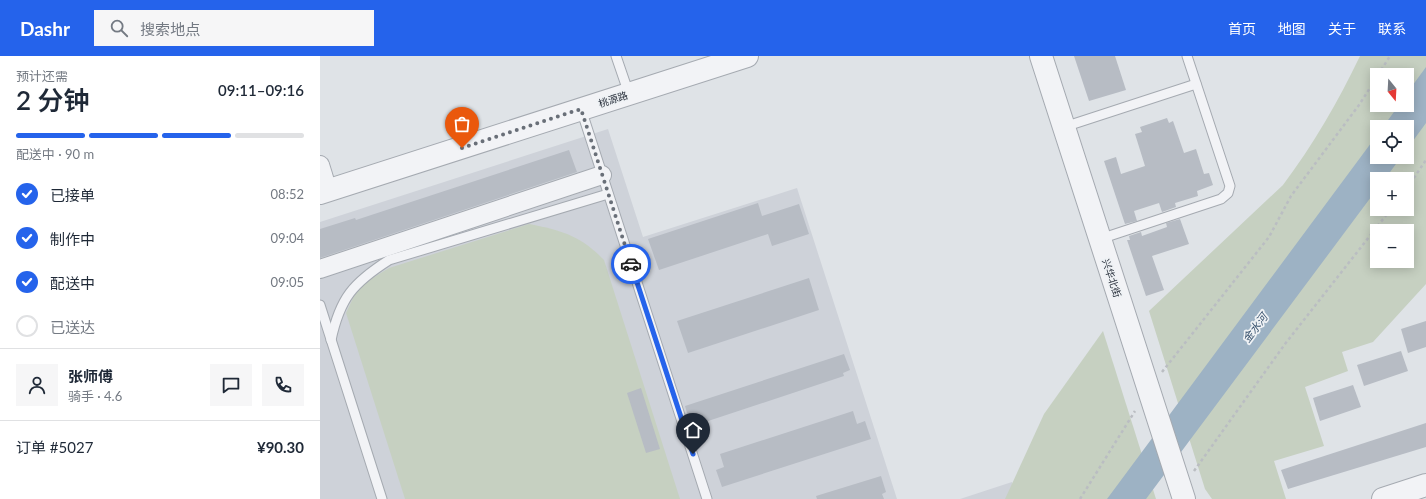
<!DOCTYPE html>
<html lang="zh">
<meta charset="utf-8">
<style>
body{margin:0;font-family:Lato,"Noto Sans SC",sans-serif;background:#f6f6f7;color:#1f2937;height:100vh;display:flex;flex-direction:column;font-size:15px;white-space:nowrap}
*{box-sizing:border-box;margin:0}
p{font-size:13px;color:#747a83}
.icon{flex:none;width:22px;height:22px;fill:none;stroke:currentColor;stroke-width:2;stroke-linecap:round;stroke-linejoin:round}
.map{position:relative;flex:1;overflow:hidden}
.drawer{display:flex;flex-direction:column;background:#fff;width:320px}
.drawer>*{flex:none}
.needle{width:26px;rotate:162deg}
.controls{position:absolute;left:1050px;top:12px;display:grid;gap:8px}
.controls a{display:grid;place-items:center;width:44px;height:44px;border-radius:0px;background:#fff;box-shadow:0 2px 10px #0003;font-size:20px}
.pin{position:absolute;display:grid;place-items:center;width:34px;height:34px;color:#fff;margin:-41px -17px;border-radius:50% 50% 50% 0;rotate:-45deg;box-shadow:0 0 4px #0007}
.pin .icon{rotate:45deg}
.courier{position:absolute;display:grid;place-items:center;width:40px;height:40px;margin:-20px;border:3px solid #2563eb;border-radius:50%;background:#fff;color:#222;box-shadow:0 1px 5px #0007}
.overview em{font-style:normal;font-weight:600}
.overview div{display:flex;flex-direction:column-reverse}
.overview{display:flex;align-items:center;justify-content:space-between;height:68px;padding:0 16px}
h1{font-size:26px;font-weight:600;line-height:30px}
.bar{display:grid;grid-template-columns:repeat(4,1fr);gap:6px 4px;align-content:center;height:48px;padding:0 16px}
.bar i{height:5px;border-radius:3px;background:#e0e1e3}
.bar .on{background:#2563eb}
.bar p{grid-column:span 4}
.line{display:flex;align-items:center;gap:10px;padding:0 16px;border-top:1px solid #e0e1e3}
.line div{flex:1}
.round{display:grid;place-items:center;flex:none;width:42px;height:42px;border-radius:0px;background:#f6f6f7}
ol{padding:0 16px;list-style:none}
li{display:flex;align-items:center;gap:12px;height:44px}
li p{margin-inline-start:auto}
li .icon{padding:4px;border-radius:50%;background:#2563eb;color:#fff;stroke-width:4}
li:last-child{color:#747a83}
li i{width:22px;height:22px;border:2px solid #e0e1e3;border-radius:50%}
header{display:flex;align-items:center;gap:24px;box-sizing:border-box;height:56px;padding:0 20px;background:#2563eb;color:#fff}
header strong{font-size:19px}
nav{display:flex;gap:22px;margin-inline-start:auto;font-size:14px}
.search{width:280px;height:36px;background:#f6f6f7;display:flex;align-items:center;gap:10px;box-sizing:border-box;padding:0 14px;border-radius:0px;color:#747a83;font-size:15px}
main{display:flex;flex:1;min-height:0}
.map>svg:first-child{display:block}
</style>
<header>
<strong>Dashr</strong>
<div class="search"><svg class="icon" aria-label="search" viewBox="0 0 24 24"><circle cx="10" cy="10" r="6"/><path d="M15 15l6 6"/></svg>搜索地点</div>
<nav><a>首页</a><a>地图</a><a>关于</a><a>联系</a></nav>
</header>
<main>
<section class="drawer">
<div class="overview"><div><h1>2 分钟</h1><p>预计还需</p></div><em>09:11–09:16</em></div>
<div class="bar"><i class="on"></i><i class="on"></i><i class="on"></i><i></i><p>配送中 · 90 m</p></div>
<ol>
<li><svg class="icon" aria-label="check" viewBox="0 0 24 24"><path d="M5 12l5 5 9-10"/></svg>已接单<p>08:52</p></li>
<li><svg class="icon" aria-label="check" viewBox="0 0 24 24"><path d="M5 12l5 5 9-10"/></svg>制作中<p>09:04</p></li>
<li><svg class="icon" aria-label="check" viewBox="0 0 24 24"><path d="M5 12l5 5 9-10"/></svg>配送中<p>09:05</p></li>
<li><i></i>已送达</li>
</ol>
<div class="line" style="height:72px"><a class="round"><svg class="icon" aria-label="person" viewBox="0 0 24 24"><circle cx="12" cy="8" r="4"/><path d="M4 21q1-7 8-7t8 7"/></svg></a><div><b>张师傅</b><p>骑手 · 4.6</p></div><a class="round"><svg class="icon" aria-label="chat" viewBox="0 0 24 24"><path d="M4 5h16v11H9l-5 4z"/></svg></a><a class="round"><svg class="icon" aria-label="phone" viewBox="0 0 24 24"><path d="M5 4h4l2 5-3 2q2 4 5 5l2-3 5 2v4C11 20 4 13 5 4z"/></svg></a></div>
<div class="line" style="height:52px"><div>订单 #5027</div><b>¥90.30</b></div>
</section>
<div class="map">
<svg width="1106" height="443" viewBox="0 0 1106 443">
<rect width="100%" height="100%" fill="#dfe3e7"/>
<g fill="#ced2d9">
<path d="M288 73 323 181 477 132 577 443H0V166Z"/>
<path d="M692 426 697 443H640Z"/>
</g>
<g fill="#c6d0c1" fill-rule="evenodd">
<path d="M1040 0H1106V228L1053 286 1022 296 1028 315 985 331 1004 390 954 405 966 443H892L885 433 829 255 963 129C993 89 1018 46 1040 0ZM1057 19H1087V49H1057ZM1057 71H1087V101H1057ZM1057 123H1087V153H1057ZM1057 175H1087V205H1057Z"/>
<path d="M209 168C241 174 261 180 284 204L360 443H85L26 257 33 242 41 229 69 212Z"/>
<path d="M783 275 836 443H685L724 358Z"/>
</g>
<g fill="#9db2c4">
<path d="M1106 11V67L1087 93V71H1063L1079 49H1087V37Z"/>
<path d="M1057 79V101H1081L1065 123H1057V133L826 443H787Z"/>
</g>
<g fill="#b7bcc4">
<path d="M754 0H795L806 34 769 45Z"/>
<path d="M847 62 849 67 853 65 864 97 876 93 884 118 889 117 893 129 877 135 878 140 855 147 856 151 842 156 839 147 814 155 817 165 805 168 784 105 796 101 801 118 825 110 815 78 822 76 820 71Z"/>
<path d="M249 94 257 116 0 202V173L35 162 36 164Z"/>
<path d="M438 147 442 160 479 148 489 178 452 190 448 178 339 214 328 183Z"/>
<path d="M860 163 869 188 832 200 844 234 826 240 807 184H810L809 180 821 176 822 180 847 171 846 167Z"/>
<path d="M489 222 499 254 368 297 357 265Z"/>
<path d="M1106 265V291L1088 297 1081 273Z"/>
<path d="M1081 295 1088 315 1044 330 1037 309Z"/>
<path d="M524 298 530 314 523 317 524 320 376 369 375 365 370 367 365 350Z"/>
<path d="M1033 329 1041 351 1000 365 993 342Z"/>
<path d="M321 332 340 393 326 397 307 337Z"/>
<path d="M533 355 537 368 545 365 551 383 402 431 396 414 404 411 400 398Z"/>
<path d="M1106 367V391L968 433 961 414Z"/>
<path d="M561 420 566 436 562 438 564 443H497L496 440Z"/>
</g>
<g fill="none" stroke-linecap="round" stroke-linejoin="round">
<defs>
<g id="service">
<path d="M296 0 309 38"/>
<path d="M261 53 387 443"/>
<path d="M744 71 876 28"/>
<path d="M780 183 901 143 908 137 910 130 867 0"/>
<path d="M0 249 62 443"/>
<path d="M11 284C20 242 33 227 69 204L288 138"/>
</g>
<g id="minor">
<path d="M0 109 8 135"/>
<path d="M0 213 282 119"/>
</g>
<g id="tertiary">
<path d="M721 0 864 443"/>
<path d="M0 137 427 0"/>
<path d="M1063 443 1106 429"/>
</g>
</defs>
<use href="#service" stroke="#a5aab1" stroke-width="11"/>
<use href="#minor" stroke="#a5aab1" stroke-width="20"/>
<use href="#tertiary" stroke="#a5aab1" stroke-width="24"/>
<g stroke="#babdc2" stroke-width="2.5" stroke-dasharray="3 3" stroke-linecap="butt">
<path d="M1058 19 1070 0"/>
<path d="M1087 132 1106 104"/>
<path d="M842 316 949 181 971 140 1039 49 1057 21"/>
<path d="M874 415 965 288 1071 153"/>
<path d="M760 443 815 355"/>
</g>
<use href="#service" stroke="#f2f3f6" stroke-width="9"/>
<use href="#minor" stroke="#f2f3f6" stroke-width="18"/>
<use href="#tertiary" stroke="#f2f3f6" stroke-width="22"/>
</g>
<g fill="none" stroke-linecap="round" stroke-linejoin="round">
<path stroke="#696f78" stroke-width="4" stroke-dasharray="0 7.2" d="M142 92 261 53 311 208"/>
<path stroke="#2563eb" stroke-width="5" d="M311 208 373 398"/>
</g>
<g text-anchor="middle" stroke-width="3.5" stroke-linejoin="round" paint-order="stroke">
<g font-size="10" fill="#2a313d" stroke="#eff2f5">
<text transform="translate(293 43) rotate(-18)" y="4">桃源路</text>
<text transform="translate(792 222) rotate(72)" y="4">兴华北街</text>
</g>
<g font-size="11" font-style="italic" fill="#37516d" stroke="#eff2f5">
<text transform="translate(935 272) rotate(-53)" y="4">金水河</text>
</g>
</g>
</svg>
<div class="controls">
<a><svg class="needle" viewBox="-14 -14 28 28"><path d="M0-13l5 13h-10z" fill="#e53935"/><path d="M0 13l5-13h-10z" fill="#747a83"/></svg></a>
<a><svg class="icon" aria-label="locate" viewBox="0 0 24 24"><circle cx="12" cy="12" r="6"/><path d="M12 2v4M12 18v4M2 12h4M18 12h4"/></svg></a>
<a>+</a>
<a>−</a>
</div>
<div class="pin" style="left:142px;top:92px;background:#ea580c"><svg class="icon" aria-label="bag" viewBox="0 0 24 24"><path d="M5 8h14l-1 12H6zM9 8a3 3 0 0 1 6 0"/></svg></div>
<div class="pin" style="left:373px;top:398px;background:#1f2937"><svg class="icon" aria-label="home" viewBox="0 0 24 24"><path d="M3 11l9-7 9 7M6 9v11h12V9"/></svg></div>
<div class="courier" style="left:311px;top:208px"><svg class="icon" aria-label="car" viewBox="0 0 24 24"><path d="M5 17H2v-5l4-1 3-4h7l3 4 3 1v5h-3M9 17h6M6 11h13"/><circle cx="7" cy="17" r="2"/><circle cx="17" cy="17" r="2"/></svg></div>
</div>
</main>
